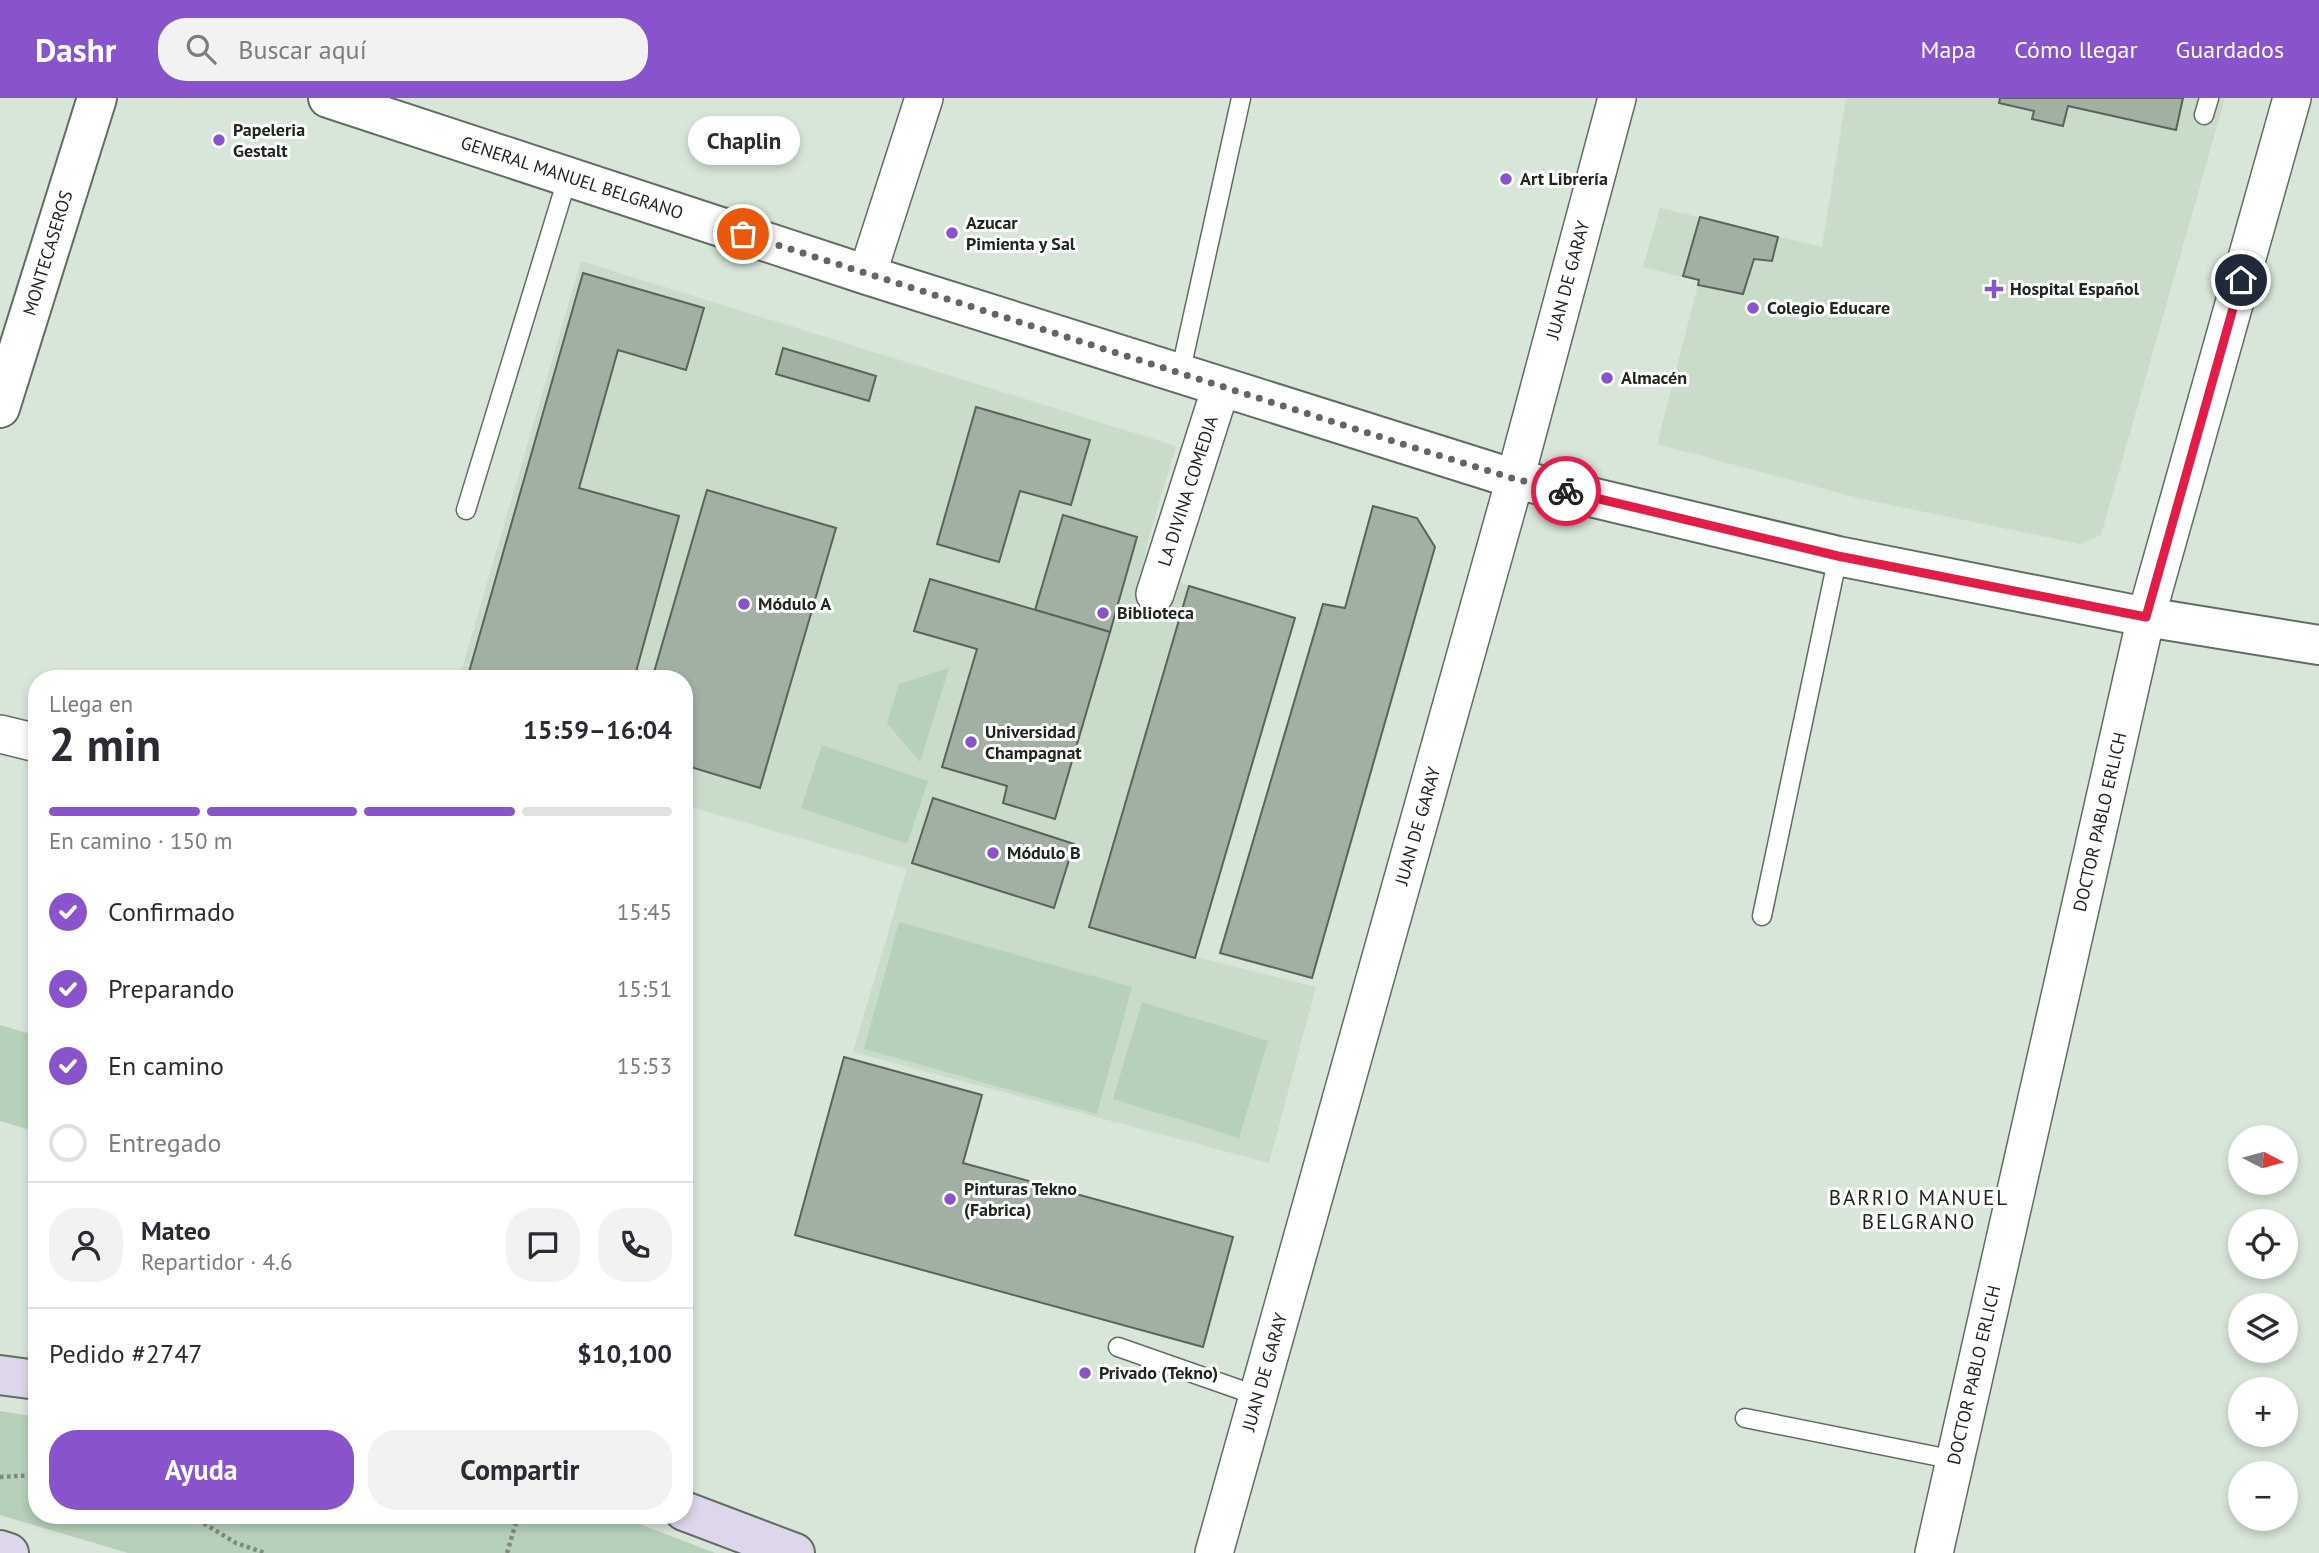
<!DOCTYPE html>
<html lang="es">
<meta charset="utf-8">
<style>
body{margin:0;font-family:"PT Sans",sans-serif;background:#f2f2f3;color:#2b2b33;height:100vh;display:flex;flex-direction:column;font-size:26px;white-space:nowrap}
*{box-sizing:border-box;margin:0}
p{font-size:23px;color:#7c7c81}
.icon{flex:none;width:38px;height:38px;fill:none;stroke:currentColor;stroke-width:2;stroke-linecap:round;stroke-linejoin:round}
.map{position:relative;flex:1;overflow:hidden}
.panel{position:absolute;left:28px;top:572px;width:665px;height:854px;display:flex;flex-direction:column;background:#fff;border-radius:28px;box-shadow:0 4px 10px #0003}
.panel>*{flex:none}
.needle{width:46px;rotate:96deg}
.tools{position:absolute;left:2228px;top:1027px;display:grid;gap:14px}
.tools a{display:grid;place-items:center;width:70px;height:70px;border-radius:50%;background:#fff;box-shadow:0 4px 10px #0003;font-size:35px}
.pin{position:absolute;display:grid;place-items:center;width:60px;height:60px;color:#fff;margin:-30px;border:4px solid #fff;border-radius:50%;box-shadow:0 2px 7px #0007}
.courier{position:absolute;display:grid;place-items:center;width:70px;height:70px;margin:-35px;border:5px solid #e11d48;border-radius:50%;background:#fff;color:#222;box-shadow:0 2px 9px #0007}
.bubble{position:absolute;height:49px;border-radius:24px;background:#fff;box-shadow:0 4px 10px #0003;font-size:23px;font-weight:700;line-height:49px;text-align:center}
.headline em{font-style:normal;font-weight:700}
.headline div{display:flex;flex-direction:column-reverse}
.headline{display:flex;align-items:center;justify-content:space-between;height:119px;padding:0 21px}
h1{font-size:46px;font-weight:700;line-height:52px}
.bar{display:grid;grid-template-columns:repeat(4,1fr);gap:10px 7px;align-content:center;height:84px;padding:0 21px}
.bar i{height:9px;border-radius:5px;background:#e1e1e2}
.bar .active{background:#8853cb}
.bar p{grid-column:span 4}
.line{display:flex;align-items:center;gap:18px;padding:0 21px;border-top:2px solid #e1e1e2}
.line div{flex:1}
.round{display:grid;place-items:center;flex:none;width:74px;height:74px;border-radius:28px;background:#f2f2f3}
ol{padding:0 21px;list-style:none}
li{display:flex;align-items:center;gap:21px;height:77px}
li p{margin-inline-start:auto}
li .icon{padding:7px;border-radius:50%;background:#8853cb;color:#fff;stroke-width:4}
li:last-child{color:#7c7c81}
li i{width:38px;height:38px;border:4px solid #e1e1e2;border-radius:50%}
.cta{display:flex;gap:14px;margin-top:auto;padding:14px 21px}
.cta a{flex:1;height:80px;border-radius:28px;background:#8853cb;color:#fff;font-size:28px;font-weight:700;line-height:80px;text-align:center}
.cta a+a{background:#f2f2f3;color:#2b2b33}
header{display:flex;align-items:center;gap:42px;box-sizing:border-box;height:98px;padding:0 35px;background:#8853cb;color:#fff}
header strong{font-size:33px}
nav{display:flex;gap:38px;margin-inline-start:auto;font-size:24px}
.search{width:490px;height:63px;background:#f2f2f3;display:flex;align-items:center;gap:18px;box-sizing:border-box;padding:0 24px;border-radius:28px;color:#7c7c81;font-size:26px}
.map>svg:first-child{display:block}
</style>
<header>
<strong>Dashr</strong>
<div class="search"><svg class="icon" aria-label="search" viewBox="0 0 24 24"><circle cx="10" cy="10" r="6"/><path d="M15 15l6 6"/></svg>Buscar aquí</div>
<nav><a>Mapa</a><a>Cómo llegar</a><a>Guardados</a></nav>
</header>
<div class="map">
<svg width="2319" height="1455" viewBox="0 0 2319 1455">
<rect width="100%" height="100%" fill="#d8e5d9"/>
<g fill="#c9dcca">
<path d="M1846 0H2225L2101 437 2080 446 1862 401 1657 346 1699 183 1643 169 1660 110 1822 149Z"/>
<path d="M581 163 1176 348 1148 442 1142 473 1295 520 1196 859 1316 889 1269 1065 853 954 907 771 684 707V581H459Z"/>
</g>
<g fill="#b7d0b9">
<path d="M949 570 920 664 887 625 899 586Z"/>
<path d="M822 647 928 683 907 746 801 710Z"/>
<path d="M899 824 1132 889 1097 1016 864 951Z"/>
<path d="M1142 904 1268 943 1239 1040 1113 1001Z"/>
<path d="M0 927 37 938V1034L0 1023Z"/>
<path d="M0 1313 37 1319V1418H619L715 1455H128L0 1417Z"/>
</g>
<g fill="#a2afa3" stroke="#59645a" stroke-width="2">
<path d="M2000 0H2183L2176 32 2068 8 2063 28 2032 21 2034 13 1999 5Z"/>
<path d="M1700 119 1778 139 1772 163 1754 161 1743 196 1698 187 1699 182 1683 178Z"/>
<path d="M583 175 704 210 686 272 618 252 579 390 679 418 634 581H467Z"/>
<path d="M783 250 876 278 869 303 776 276Z"/>
<path d="M976 309 1090 342 1071 407 1020 393 999 464 937 446Z"/>
<path d="M707 392 836 430 760 690 684 667V581H652Z"/>
<path d="M1373 408 1417 420 1435 449 1312 880 1220 855 1323 506 1345 510Z"/>
<path d="M1063 417 1137 439 1110 534 1035 512Z"/>
<path d="M930 481 1110 534 1055 721 1003 705 1007 688 942 669 977 551 914 533Z"/>
<path d="M1189 488 1295 520 1195 860 1089 829Z"/>
<path d="M933 700 1074 746 1054 810 912 765Z"/>
<path d="M844 959 982 997 963 1065 1233 1139 1203 1249 795 1137Z"/>
</g>
<g fill="none" stroke-linecap="round" stroke-linejoin="round">
<defs>
<g id="service">
<path d="M2204 17 2209 0"/>
<path d="M1180 276 1241 0"/>
<path d="M466 412 568 78"/>
<path d="M1762 818 1838 458"/>
<path d="M1118 1249 1258 1298"/>
<path d="M1745 1320 1955 1362"/>
</g>
<g id="minor">
<path d="M867 177 924 0"/>
<path d="M1155 496 1221 289"/>
<path d="M0 636 37 645"/>
<path d="M1214 1455 1515 381 1617 0"/>
<path d="M1934 1455 2146 519 2292 0"/>
</g>
<g id="tertiary">
<path d="M328 0 867 177 1515 381 1838 458 2146 519 2319 547"/>
<path d="M0 310 97 0"/>
</g>
<g id="secondary">
<path d="M0 1277 37 1282"/>
<path d="M684 1413 795 1455"/>
<path d="M0 1452 9 1455"/>
</g>
</defs>
<use href="#service" stroke="#616d62" stroke-width="21"/>
<use href="#minor" stroke="#616d62" stroke-width="40"/>
<use href="#tertiary" stroke="#616d62" stroke-width="42"/>
<use href="#secondary" stroke="#616d62" stroke-width="42"/>
<g stroke="#808980" stroke-width="4.5" stroke-dasharray="3.5 3.5" stroke-linecap="butt">
<path d="M0 1379 37 1377"/>
<path d="M192 1418 236 1445 265 1455"/>
<path d="M507 1455 518 1418"/>
</g>
<use href="#service" stroke="#fff" stroke-width="18"/>
<use href="#minor" stroke="#fff" stroke-width="37"/>
<use href="#tertiary" stroke="#fff" stroke-width="38"/>
<use href="#secondary" stroke="#ded6ea" stroke-width="38"/>
</g>
<g fill="none" stroke-linecap="round" stroke-linejoin="round">
<path stroke="#606861" stroke-width="7" stroke-dasharray="0 12.6" d="M743 136 1431 355 1515 381 1566 393"/>
<path stroke="#e11d48" stroke-width="9" d="M1566 393 1838 458 2146 519 2241 182"/>
</g>
<g fill="#8853cb" stroke="#fff" stroke-width="2.5">
<circle cx="219" cy="42" r="7"/>
<circle cx="1506" cy="81" r="7"/>
<circle cx="952" cy="135" r="7"/>
<path d="M1990.5 180.5h7v7h7v7h-7v7h-7v-7h-7v-7h7z"/>
<circle cx="1753" cy="210" r="7"/>
<circle cx="1607" cy="280" r="7"/>
<circle cx="744" cy="506" r="7"/>
<circle cx="1103" cy="515" r="7"/>
<circle cx="971" cy="644" r="7"/>
<circle cx="993" cy="755" r="7"/>
<circle cx="950" cy="1101" r="7"/>
<circle cx="1085" cy="1275" r="7"/>
</g>
<g text-anchor="middle" stroke-width="6" stroke-linejoin="round" paint-order="stroke">
<g font-size="18" font-weight="bold" fill="#202520" stroke="#fff" text-anchor="start">
<text x="233" y="38">Papeleria<tspan x="233" dy="21">Gestalt</tspan></text>
<text x="1520" y="87">Art Librería</text>
<text x="966" y="131">Azucar<tspan x="966" dy="21">Pimienta y Sal</tspan></text>
<text x="2010" y="197">Hospital Español</text>
<text x="1767" y="216">Colegio Educare</text>
<text x="1621" y="286">Almacén</text>
<text x="758" y="512">Módulo A</text>
<text x="1117" y="521">Biblioteca</text>
<text x="985" y="640">Universidad<tspan x="985" dy="21">Champagnat</tspan></text>
<text x="1007" y="761">Módulo B</text>
<text x="964" y="1097">Pinturas Tekno<tspan x="964" dy="21">(Fabrica)</tspan></text>
<text x="1099" y="1281">Privado (Tekno)</text>
</g>
<g font-size="18" fill="#202520" stroke="#fff">
<text transform="translate(572 80) rotate(18)" y="6">GENERAL MANUEL BELGRANO</text>
<text transform="translate(48 155) rotate(-73)" y="6">MONTECASEROS</text>
<text transform="translate(1568 182) rotate(-75)" y="6">JUAN DE GARAY</text>
<text transform="translate(1188 393) rotate(-72)" y="6">LA DIVINA COMEDIA</text>
<text transform="translate(2100 724) rotate(-77)" y="6">DOCTOR PABLO ERLICH</text>
<text transform="translate(1418 728) rotate(-74)" y="6">JUAN DE GARAY</text>
<text transform="translate(1265 1274) rotate(-74)" y="6">JUAN DE GARAY</text>
<text transform="translate(1974 1277) rotate(-77)" y="6">DOCTOR PABLO ERLICH</text>
</g>
<g font-size="21" letter-spacing="2" fill="#202520" stroke="#fff">
<text x="1919" y="1107">BARRIO MANUEL<tspan x="1919" dy="24">BELGRANO</tspan></text>
</g>
</g>
</svg>
<div class="tools">
<a><svg class="needle" viewBox="-14 -14 28 28"><path d="M0-13l5 13h-10z" fill="#e53935"/><path d="M0 13l5-13h-10z" fill="#7c7c81"/></svg></a>
<a><svg class="icon" aria-label="locate" viewBox="0 0 24 24"><circle cx="12" cy="12" r="6"/><path d="M12 2v4M12 18v4M2 12h4M18 12h4"/></svg></a>
<a><svg class="icon" aria-label="layers" viewBox="0 0 24 24"><path d="M12 4l9 5-9 5-9-5zM3 14l9 5 9-5"/></svg></a>
<a>+</a>
<a>−</a>
</div>
<div class="pin" style="left:743px;top:136px;background:#ea580c"><svg class="icon" aria-label="bag" viewBox="0 0 24 24"><path d="M5 8h14l-1 12H6zM9 8a3 3 0 0 1 6 0"/></svg></div>
<div class="pin" style="left:2241px;top:182px;background:#1f2937"><svg class="icon" aria-label="home" viewBox="0 0 24 24"><path d="M3 11l9-7 9 7M6 9v11h12V9"/></svg></div>
<div class="courier" style="left:1566px;top:393px"><svg class="icon" aria-label="bike" viewBox="0 0 24 24"><circle cx="6" cy="16" r="4"/><circle cx="18" cy="16" r="4"/><path d="M6 16l4-8h5l3 8M10 8l3 8H6M13 5h3"/></svg></div>
<div class="bubble" style="left:688px;top:18px;width:112px">Chaplin</div>
<section class="panel">
<div class="headline"><div><h1>2 min</h1><p>Llega en</p></div><em>15:59–16:04</em></div>
<div class="bar"><i class="active"></i><i class="active"></i><i class="active"></i><i></i><p>En camino · 150 m</p></div>
<ol>
<li><svg class="icon" aria-label="check" viewBox="0 0 24 24"><path d="M5 12l5 5 9-10"/></svg>Confirmado<p>15:45</p></li>
<li><svg class="icon" aria-label="check" viewBox="0 0 24 24"><path d="M5 12l5 5 9-10"/></svg>Preparando<p>15:51</p></li>
<li><svg class="icon" aria-label="check" viewBox="0 0 24 24"><path d="M5 12l5 5 9-10"/></svg>En camino<p>15:53</p></li>
<li><i></i>Entregado</li>
</ol>
<div class="line" style="height:126px"><a class="round"><svg class="icon" aria-label="person" viewBox="0 0 24 24"><circle cx="12" cy="8" r="4"/><path d="M4 21q1-7 8-7t8 7"/></svg></a><div><b>Mateo</b><p>Repartidor · 4.6</p></div><a class="round"><svg class="icon" aria-label="chat" viewBox="0 0 24 24"><path d="M4 5h16v11H9l-5 4z"/></svg></a><a class="round"><svg class="icon" aria-label="phone" viewBox="0 0 24 24"><path d="M5 4h4l2 5-3 2q2 4 5 5l2-3 5 2v4C11 20 4 13 5 4z"/></svg></a></div>
<div class="line" style="height:91px"><div>Pedido #2747</div><b>$10,100</b></div>
<div class="cta"><a>Ayuda</a><a>Compartir</a></div>
</section>
</div>
